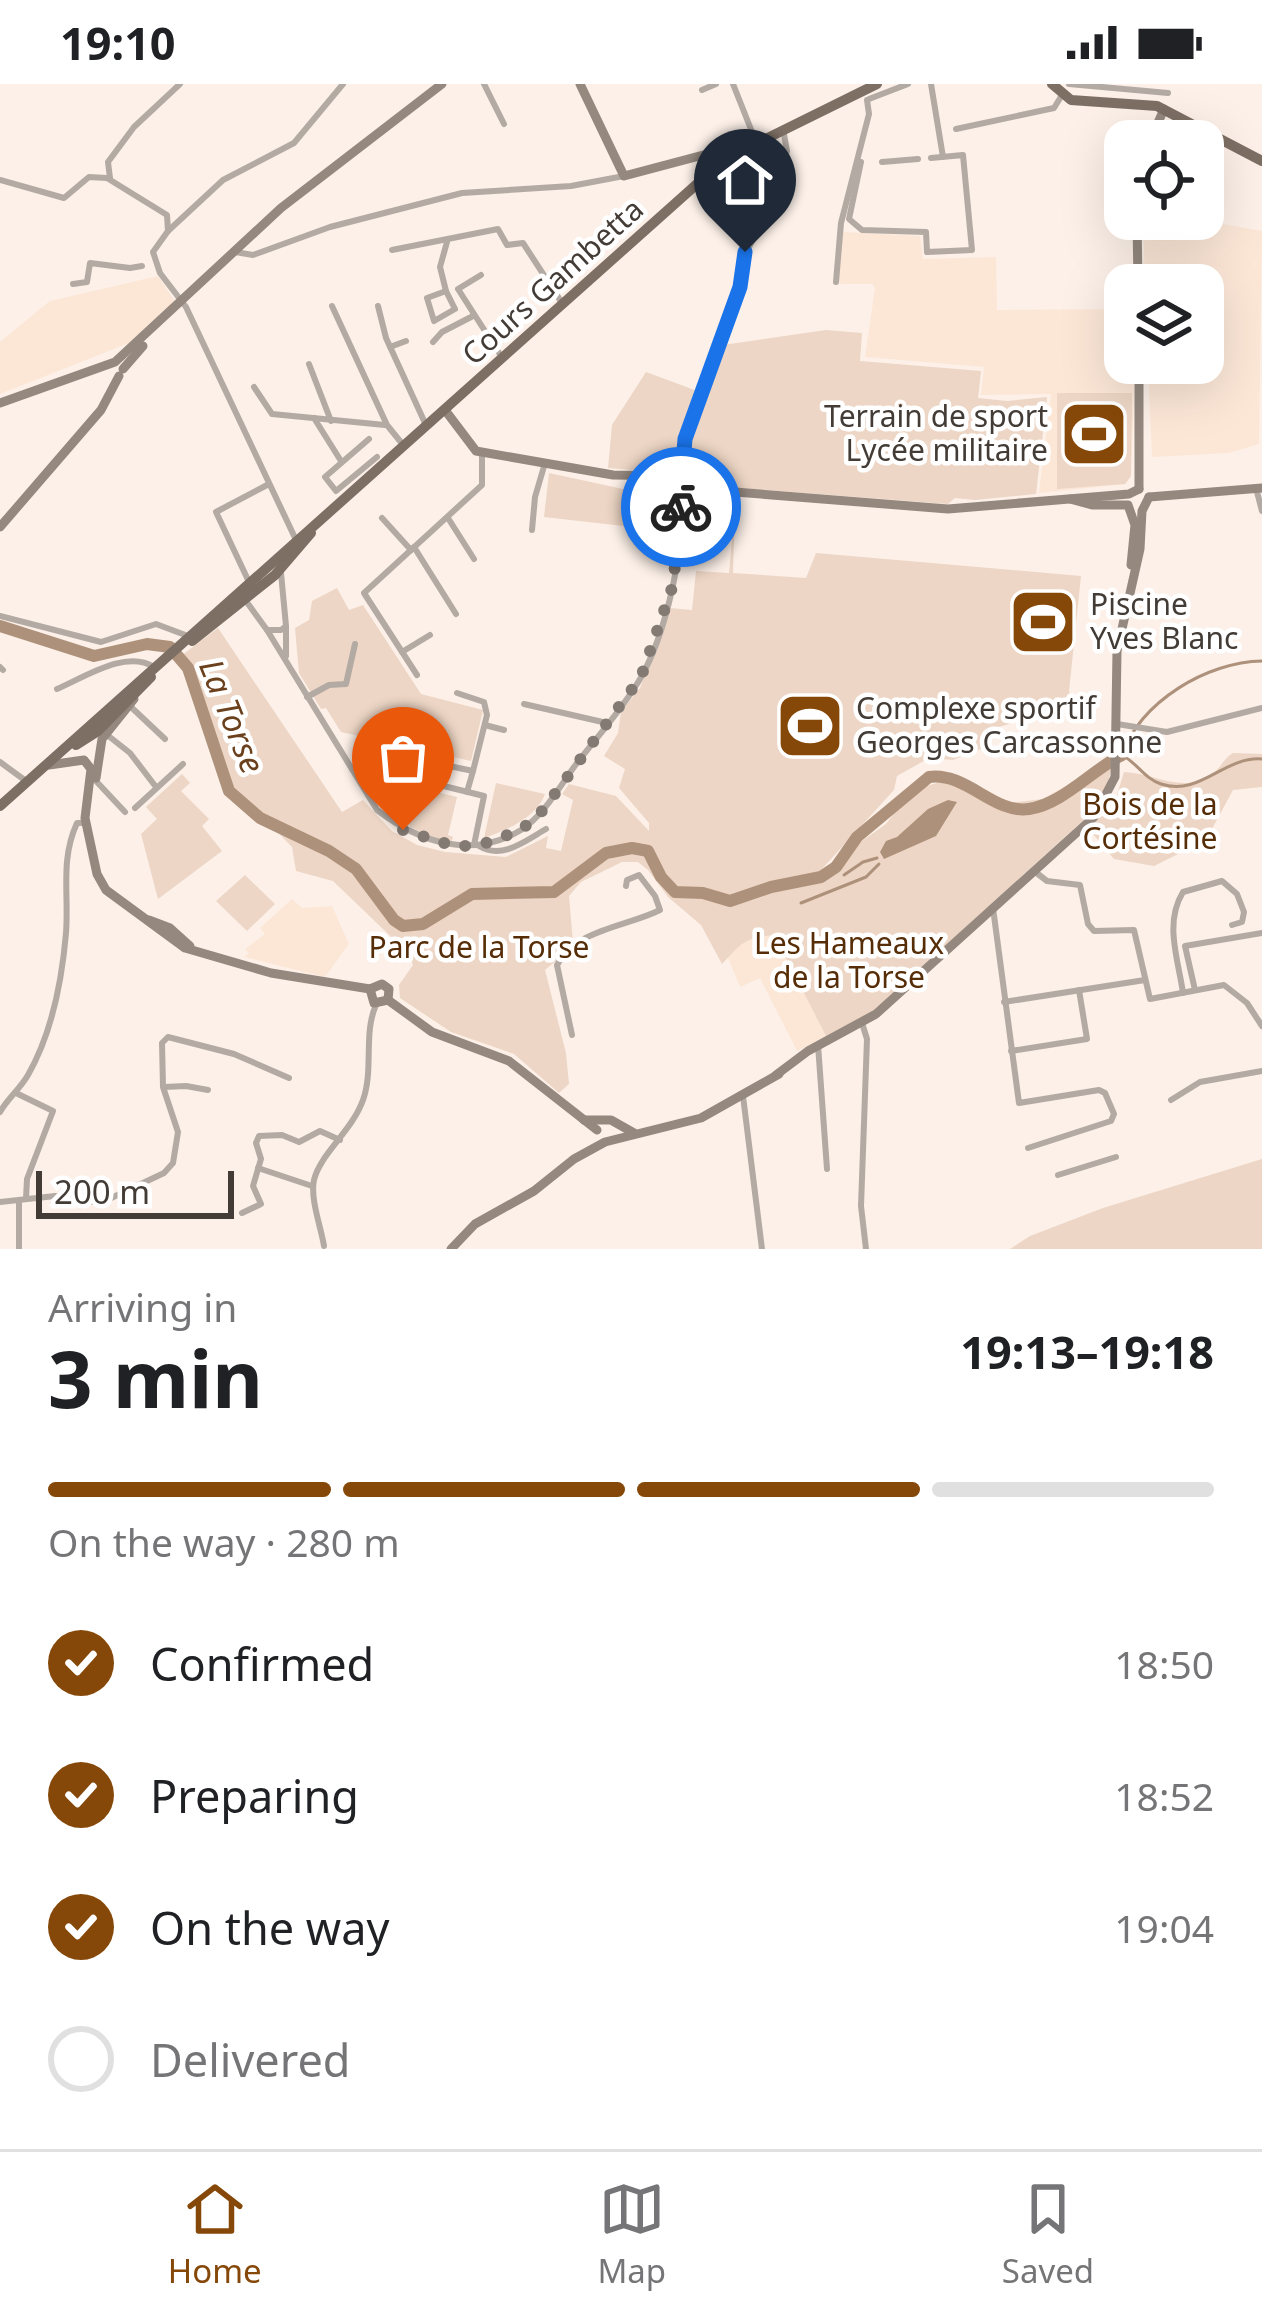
<!DOCTYPE html>
<meta charset="utf-8">
<style>
body{margin:0;font-family:"Noto Sans",sans-serif;background:#f2f2f2;color:#202124;height:100vh;display:flex;flex-direction:column;font-size:45px;white-space:nowrap}
*{box-sizing:border-box;margin:0}
p{font-size:39px;color:#757577}
.icon{flex:none;width:66px;height:66px;fill:none;stroke:currentColor;stroke-width:2;stroke-linecap:round;stroke-linejoin:round}
.map{position:relative;height:1165px;overflow:hidden}
.details{display:flex;flex-direction:column;background:#fff;flex:1}
.details>*{flex:none}
.tools{position:absolute;left:1104px;top:36px;display:grid;gap:24px}
.tools a{display:grid;place-items:center;width:120px;height:120px;border-radius:24px;background:#fff;box-shadow:0 12px 48px #0002;font-size:60px}
.scale{position:absolute;left:36px;bottom:30px;width:198px;box-sizing:border-box;padding-left:12px;border:6px solid #433b35;border-top:0;font-size:33px;line-height:42px;white-space:nowrap;color:#433b35;-webkit-text-stroke:9px #fff;paint-order:stroke}
.pin{position:absolute;display:grid;place-items:center;width:102px;height:102px;color:#fff;margin:-123px -51px;border-radius:50% 50% 50% 0;rotate:-45deg;box-shadow:0 0 12px #0007}
.pin .icon{rotate:45deg}
.courier{position:absolute;display:grid;place-items:center;width:120px;height:120px;margin:-60px;border:9px solid #1a73e8;border-radius:50%;background:#fff;color:#222;box-shadow:0 3px 15px #0007}
.summary em{font-style:normal;font-weight:700}
.summary div{display:flex;flex-direction:column-reverse}
.summary{display:flex;align-items:center;justify-content:space-between;height:204px;padding:0 48px}
h1{font-size:78px;font-weight:700;line-height:90px}
.bar{display:grid;grid-template-columns:repeat(4,1fr);gap:18px 12px;align-content:center;height:144px;padding:0 48px}
.bar i{height:15px;border-radius:9px;background:#e0e0e0}
.bar .on{background:#864808}
.bar p{grid-column:span 4}
ol{padding:0 48px;list-style:none}
li{display:flex;align-items:center;gap:36px;height:132px}
li p{margin-inline-start:auto}
li .icon{padding:12px;border-radius:50%;background:#864808;color:#fff;stroke-width:4}
li:last-child{color:#757577}
li i{width:66px;height:66px;border:6px solid #e0e0e0;border-radius:50%}
.status{display:flex;justify-content:space-between;align-items:center;height:84px;padding:0 60px;background:#fff;direction:ltr}
.status svg{height:33px;fill:currentColor}
.tabs{display:flex;justify-content:space-around;align-items:center;height:168px;border-top:3px solid #e0e0e0;background:#fff;font-size:33px;color:#757577}
.tabs a{display:grid;justify-items:center;gap:6px}
.tabs .on{color:#864808}
.map>svg:first-child{display:block}
</style>
<div class="status"><b>19:10</b><svg viewBox="0 0 49 12"><path d="M0 12V9h3v3zM5 12V6h3v6zM10 12V3h3v9zM15 12V0h3v12zM26 1h20v11H26zM47 4h2v5h-2z"/></svg></div>
<div class="map">
<svg width="1262" height="1165" viewBox="0 0 1262 1165">
<rect width="100%" height="100%" fill="#fcf0e8"/>
<g fill="#fce7d7">
<path d="M1143 135H1195L1262 147 1259 360 1229 369 1152 373 1148 279H1203V201H1145Z"/>
<path d="M842 148 920 152 923 175 996 173 997 226 1125 225V279H1135L1131 392 1125 400 1039 409 1051 310 981 311 984 283 865 273 875 204 872 200H841L838 196Z"/>
<path d="M158 192 175 218 134 257 0 310V258L50 217Z"/>
<path d="M292 815 302 824 332 822 349 860 325 893 244 873 249 869 245 865 265 850 260 844Z"/>
<path d="M774 851 827 954 797 967 760 894 740 903 728 874 735 862 749 854Z"/>
</g>
<g fill="#edd6c5">
<path d="M826 246 862 249 860 277 981 287 978 314 1007 317 1047 313 1036 410 975 416 955 414 948 420 714 402 683 386 685 359 723 261Z"/>
<path d="M646 288 700 308 681 353 677 381 666 389 608 384 612 341Z"/>
<path d="M1057 309H1132L1131 392 1125 400 1057 405Z"/>
<path d="M549 389 637 408 632 443 544 433Z"/>
<path d="M735 421 733 489 806 494 816 469 1081 492 1069 607 1073 622 984 647 983 664 953 676 929 674 897 692 894 706 821 786 886 740 912 706 955 694 1001 720 1043 715 1114 675 1106 706 1088 732 872 928 827 954 774 851C742 855 743 858 722 880L701 841 668 813 648 786 638 778H622L581 798 569 812 573 858 567 860 557 876 545 886 566 969 569 1000 559 1009 514 970 451 948 400 914 399 901 413 881 409 870 333 797 296 787 292 763 266 736 224 705 219 667 177 575 218 544 342 728 363 716 392 747 417 761 445 768 506 773 548 752 546 764 561 767 573 716 562 710 569 700 616 712 649 747V739L619 704 625 685 604 672 618 649 621 628 640 604 670 524 692 526 696 487 729 489Z"/>
<path d="M337 504 349 526 363 521 421 610 483 626 471 677 341 648 326 624 321 625 299 589 295 544 309 536 312 517Z"/>
<path d="M1233 669 1262 670V703L1233 706 1206 756 1154 782 1114 775 1089 745 1117 711 1124 688C1154 689 1184 711 1212 690 1222 683 1223 675 1233 669Z"/>
<path d="M182 690 190 699 181 707 209 735 202 742 222 767 158 815 141 750 157 735 146 723Z"/>
<path d="M365 690 457 713 448 751 453 753 451 759C409 747 386 731 363 694Z"/>
<path d="M496 699 545 710C537 733 507 746 484 754Z"/>
<path d="M245 791 275 820 247 847 216 817Z"/>
<path d="M1262 1075V1165H1010L1030 1152 1103 1124Z"/>
</g>
<path fill="#ae917b" d="M948 716 957 718 936 752 884 775 880 768 886 757 897 753 928 725Z"/>
<g fill="none" stroke-linecap="round" stroke-linejoin="round">
<g stroke="#ae917b" stroke-width="3">
<path d="M1262 577C1207 578 1141 617 1122 671 1137 679 1145 695 1161 700 1200 713 1224 672 1262 675"/>
<path d="M844 791 863 778 877 774"/>
<path d="M801 819 866 793 879 780"/>
</g>
<path stroke="#ae917b" stroke-width="12" d="M0 542 94 572 147 560 170 563 188 584 229 707 260 734 329 767 356 785 394 836 403 842 423 840 472 810 554 808 606 769 632 764 648 767 661 793 675 808 703 809 730 817 771 803 821 793 836 783 857 753 929 693C967 688 993 730 1029 725 1063 720 1093 685 1122 671"/>
<g stroke="#b3aaa4" stroke-width="6">
<path d="M484 0 504 40"/>
<path d="M733 0 756 58"/>
<path d="M931 0 943 73"/>
<path d="M1069 0 1168 9"/>
<path d="M702 6 716 0"/>
<path d="M869 15 908 0"/>
<path d="M956 45 1054 24 1062 11"/>
<path d="M861 78 849 135 862 146 926 148 927 168 972 166 963 71 931 74"/>
<path d="M882 78 918 75"/>
<path d="M110 94 108 78 134 43 180 0"/>
<path d="M0 96 64 114 89 93 107 94 167 131 168 147 153 168 160 189 186 223 296 456"/>
<path d="M168 147 223 96 294 59 343 0"/>
<path d="M392 166 498 145 507 161 523 159 562 219"/>
<path d="M235 168 253 171 330 143 462 109 571 102 624 92"/>
<path d="M481 191 458 205 501 272"/>
<path d="M836 198 841 139 869 30 867 16"/>
<path d="M73 200 87 198 90 179 130 184 142 182"/>
<path d="M446 207 455 225 434 237 427 214Z"/>
<path d="M446 207 440 183 447 158"/>
<path d="M332 222 387 341 404 362"/>
<path d="M378 222 386 254 425 339"/>
<path d="M433 258 442 248 473 232"/>
<path d="M390 263 406 257"/>
<path d="M309 280 331 337"/>
<path d="M254 303 272 330 385 341"/>
<path d="M314 334 341 377"/>
<path d="M369 355 325 393 336 407 377 373"/>
<path d="M682 392 685 355 722 260 739 203 744 173 763 136 787 67 783 45"/>
<path d="M1256 404 1262 427"/>
<path d="M382 434 411 466"/>
<path d="M448 434 474 475"/>
<path d="M532 446 535 413 545 379"/>
<path d="M414 463 456 530"/>
<path d="M249 498 216 428 269 400"/>
<path d="M246 517 267 546H281L286 542 281 489"/>
<path d="M0 532 101 558 156 540 188 552"/>
<path d="M267 546 377 726C419 758 471 776 521 746 543 732 559 704 574 683 596 654 622 626 640 595 666 550 687 460 680 409"/>
<path d="M402 568 430 551"/>
<path d="M286 572V543"/>
<path d="M0 583 3 586"/>
<path d="M417 591 364 509 482 401V369"/>
<path d="M57 605C85 593 126 565 154 583"/>
<path d="M457 609 484 618 487 631 473 687"/>
<path d="M307 613 329 601 346 600 355 560"/>
<path d="M524 620 607 639"/>
<path d="M131 623 165 655"/>
<path d="M1117 640 1167 648 1262 624"/>
<path d="M485 641 504 646"/>
<path d="M106 650 130 669 156 703"/>
<path d="M0 678 26 697"/>
<path d="M352 685 363 682 484 712 474 761"/>
<path d="M399 691 411 674 473 687 467 708"/>
<path d="M96 697 125 728"/>
<path d="M135 724 183 680"/>
<path d="M479 762C502 776 525 757 546 745"/>
<path d="M1034 787 1047 797 1080 801 1088 840 1094 847 1134 846 1150 915 1224 901 1247 919 1262 942"/>
<path d="M993 824 1019 1019 1099 1006 1105 1009 1114 1030 1111 1037 1028 1064"/>
<path d="M1195 906 1185 862 1262 849"/>
<path d="M1183 909C1178 874 1164 839 1183 808L1222 797 1237 810 1244 828 1242 838 1232 841"/>
<path d="M1004 918 1145 896"/>
<path d="M862 939 867 955 861 1122 866 1165"/>
<path d="M572 951 557 881C576 845 626 843 660 826L655 812 639 791 627 796 626 802"/>
<path d="M818 961 827 1085"/>
<path d="M1011 967 1087 955 1079 906"/>
<path d="M164 1003 186 1002 208 1006"/>
<path d="M16 1009 53 1027 27 1095 26 1115"/>
<path d="M743 1012 762 1165"/>
<path d="M1171 1016 1200 998 1262 987"/>
<path d="M0 1028C8 1014 20 1005 28 991 52 949 62 896 66 849 69 810 60 776 77 739H84"/>
<path d="M258 1084 312 1102"/>
<path d="M1058 1091 1116 1073"/>
<path d="M0 1118 55 1112 93 1118 107 1116 164 1089 173 1079 178 1048 163 1003 162 959 168 953 234 970 289 994"/>
<path d="M242 1129 261 1120 253 1102 261 1075 256 1059 259 1052 282 1051 299 1058 320 1047 340 1056"/>
<path d="M324 1162C321 1143 310 1115 314 1096 320 1070 352 1047 363 1016 374 985 363 950 376 921"/>
<path d="M19 1165V1117"/>
</g>
<g stroke="#94887f" stroke-width="9">
<path d="M580 0 624 92 707 70 725 75"/>
<path d="M1150 57 1164 25"/>
<path d="M1137 135 1138 201"/>
<path d="M123 285 143 262"/>
<path d="M0 319 115 278 281 124 442 0"/>
<path d="M445 326 476 367 613 391 685 392 705 404"/>
<path d="M659 394 676 400 683 409 710 406 948 425 1129 410 1139 405"/>
<path d="M1139 405V279"/>
<path d="M1149 413 1262 404"/>
<path d="M1070 415 1092 421H1128L1135 441 1131 481"/>
<path d="M0 443 101 326 119 292"/>
<path d="M49 681 84 676 91 685 85 734 97 790 106 806 185 864 271 889 370 905 382 900 389 905 388 916"/>
<path d="M96 694 102 655 134 615 129 613"/>
<path d="M149 836 170 844 190 862"/>
<path d="M370 905 374 919 388 916"/>
<path d="M388 916 432 948 509 977 597 1046"/>
<path d="M776 991 808 967 876 930 1094 733 1115 693 1117 567 1140 465 1142 427 1149 413"/>
<path d="M584 1036H611L634 1049"/>
<path d="M451 1165 475 1140 534 1107 574 1075 605 1058 701 1034 779 990"/>
</g>
<g stroke="#7d6f64" stroke-width="10">
<path d="M1052 0 1071 16 1157 22 1262 77"/>
<path d="M192 557 275 491 311 449"/>
<path d="M76 661 98 647 151 593"/>
<path d="M0 722 725 75 877 0"/>
</g>
</g>
<g fill="none" stroke-linecap="round" stroke-linejoin="round">
<path stroke="#847a74" stroke-width="12" stroke-dasharray="0 21.6" d="M403 746 457 763 486 759 521 746 543 726 641 593 673 501 681 423"/>
<path stroke="#1a73e8" stroke-width="15" d="M681 423 685 409 676 400 682 392 685 355 740 203 745 168"/>
</g>
<defs>
<symbol id="stadium-square" viewBox="-11 -11 22 22"><rect x="-9" y="-9" width="18" height="18" rx="4" fill="#864808" stroke="#fff"/><path d="M0-5a6.5 5 0 1 0 0 10a6.5 5 0 1 0 0-10ZM-3.5-1.8h7v3.6h-7Z" fill="#fff"/></symbol>
</defs>
<g fill-rule="evenodd">
<use href="#stadium-square" x="1056" y="312" width="76" height="76"/>
<use href="#stadium-square" x="1005" y="500" width="76" height="76"/>
<use href="#stadium-square" x="772" y="604" width="76" height="76"/>
</g>
<g text-anchor="middle" stroke-width="9" stroke-linejoin="round" paint-order="stroke">
<g font-size="30" fill="#433b35" stroke="#fff">
<text transform="translate(553 198) rotate(-42)" y="10">Cours Gambetta</text>
</g>
<g font-size="30" fill="#433b35" stroke="#fff" text-anchor="start">
<text x="1048" y="343" text-anchor="end">Terrain de sport<tspan x="1048" dy="34">Lycée militaire</tspan></text>
<text x="1090" y="531">Piscine<tspan x="1090" dy="34">Yves Blanc</tspan></text>
<text x="856" y="635">Complexe sportif<tspan x="856" dy="34">Georges Carcassonne</tspan></text>
</g>
<g font-size="30" fill="#562d06" stroke="#fff">
<text x="1150" y="731">Bois de la<tspan x="1150" dy="34">Cortésine</tspan></text>
<text x="849" y="870">Les Hameaux<tspan x="849" dy="34">de la Torse</tspan></text>
<text x="479" y="874">Parc de la Torse</text>
</g>
<g font-size="33" font-style="italic" fill="#6b401d" stroke="#fff">
<text transform="translate(232 632) rotate(68)" y="12">La Torse</text>
</g>
</g>
</svg>
<div class="tools">
<a><svg class="icon" aria-label="locate" viewBox="0 0 24 24"><circle cx="12" cy="12" r="6"/><path d="M12 2v4M12 18v4M2 12h4M18 12h4"/></svg></a>
<a><svg class="icon" aria-label="layers" viewBox="0 0 24 24"><path d="M12 4l9 5-9 5-9-5zM3 14l9 5 9-5"/></svg></a>
</div>
<div class="scale">200 m</div>
<div class="pin" style="left:403px;top:746px;background:#ea580c"><svg class="icon" aria-label="bag" viewBox="0 0 24 24"><path d="M5 8h14l-1 12H6zM9 8a3 3 0 0 1 6 0"/></svg></div>
<div class="pin" style="left:745px;top:168px;background:#1f2937"><svg class="icon" aria-label="home" viewBox="0 0 24 24"><path d="M3 11l9-7 9 7M6 9v11h12V9"/></svg></div>
<div class="courier" style="left:681px;top:423px"><svg class="icon" aria-label="bike" viewBox="0 0 24 24"><circle cx="6" cy="16" r="4"/><circle cx="18" cy="16" r="4"/><path d="M6 16l4-8h5l3 8M10 8l3 8H6M13 5h3"/></svg></div>
</div>
<section class="details">
<div class="summary"><div><h1>3 min</h1><p>Arriving in</p></div><em>19:13–19:18</em></div>
<div class="bar"><i class="on"></i><i class="on"></i><i class="on"></i><i></i><p>On the way · 280 m</p></div>
<ol>
<li><svg class="icon" aria-label="check" viewBox="0 0 24 24"><path d="M5 12l5 5 9-10"/></svg>Confirmed<p>18:50</p></li>
<li><svg class="icon" aria-label="check" viewBox="0 0 24 24"><path d="M5 12l5 5 9-10"/></svg>Preparing<p>18:52</p></li>
<li><svg class="icon" aria-label="check" viewBox="0 0 24 24"><path d="M5 12l5 5 9-10"/></svg>On the way<p>19:04</p></li>
<li><i></i>Delivered</li>
</ol>
</section>
<nav class="tabs">
<a class="on"><svg class="icon" aria-label="home" viewBox="0 0 24 24"><path d="M3 11l9-7 9 7M6 9v11h12V9"/></svg>Home</a>
<a><svg class="icon" aria-label="map" viewBox="0 0 24 24"><path d="M3 6l6-2 6 2 6-2v14l-6 2-6-2-6 2zM9 4v14M15 6v14"/></svg>Map</a>
<a><svg class="icon" aria-label="saved" viewBox="0 0 24 24"><path d="M7 4h10v16l-5-4-5 4z"/></svg>Saved</a>
</nav>
